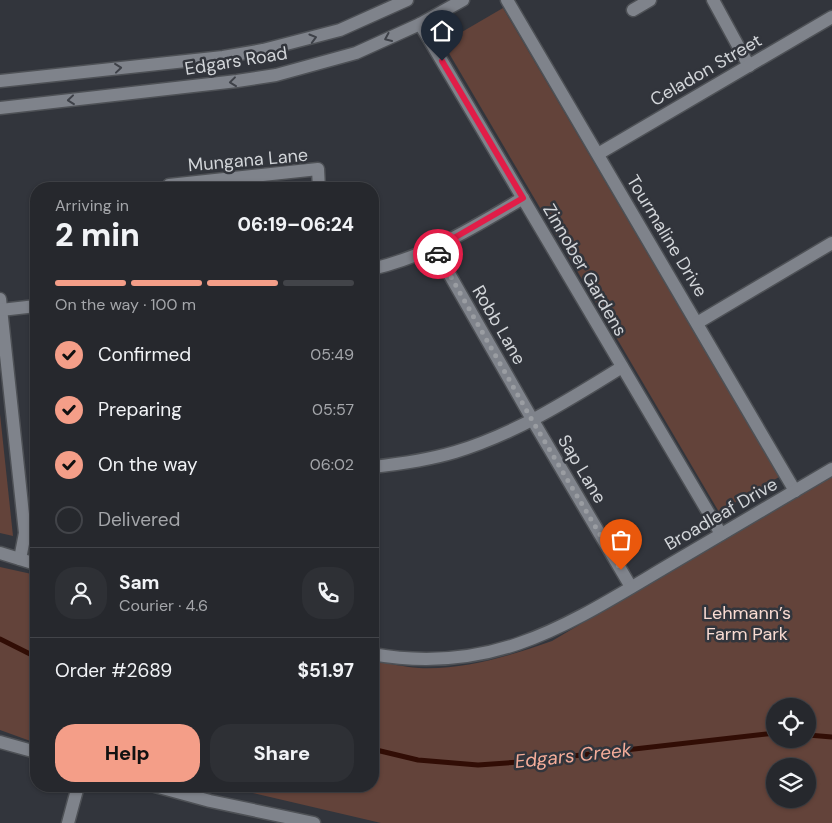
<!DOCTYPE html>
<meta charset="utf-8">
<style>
body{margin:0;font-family:"DM Sans",sans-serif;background:#2e3035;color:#f1f3f6;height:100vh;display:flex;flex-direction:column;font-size:19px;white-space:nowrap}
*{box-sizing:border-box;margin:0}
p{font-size:16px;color:#a4a6aa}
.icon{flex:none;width:28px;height:28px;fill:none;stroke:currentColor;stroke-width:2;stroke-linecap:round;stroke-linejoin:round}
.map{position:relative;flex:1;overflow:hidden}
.side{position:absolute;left:30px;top:182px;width:349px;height:610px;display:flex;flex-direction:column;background:#26282d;border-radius:20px;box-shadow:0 1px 4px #0004,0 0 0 1px #424449}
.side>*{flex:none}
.tools{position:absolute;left:766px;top:698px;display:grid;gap:10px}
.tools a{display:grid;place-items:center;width:50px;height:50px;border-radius:50%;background:#26282d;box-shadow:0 1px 4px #0004,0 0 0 1px #424449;font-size:25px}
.pin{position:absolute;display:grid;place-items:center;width:42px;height:42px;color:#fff;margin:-51px -21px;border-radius:50% 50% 50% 0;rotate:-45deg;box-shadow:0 0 5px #0007}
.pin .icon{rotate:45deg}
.courier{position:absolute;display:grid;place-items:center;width:50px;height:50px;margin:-25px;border:4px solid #e11d48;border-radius:50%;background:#fff;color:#222;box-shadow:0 1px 6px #0007}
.headline em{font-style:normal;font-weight:800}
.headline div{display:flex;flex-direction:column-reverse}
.headline{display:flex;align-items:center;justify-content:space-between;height:85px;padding:0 25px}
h1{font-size:32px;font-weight:800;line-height:38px}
.bar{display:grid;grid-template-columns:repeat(4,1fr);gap:8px 5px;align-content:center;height:60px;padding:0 25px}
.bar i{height:6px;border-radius:4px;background:#424449}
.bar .current{background:#f49e88}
.bar p{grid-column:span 4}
.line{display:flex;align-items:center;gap:12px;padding:0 25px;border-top:1px solid #424449}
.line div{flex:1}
.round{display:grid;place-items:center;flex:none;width:52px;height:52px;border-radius:20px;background:#2e3035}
ol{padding:0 25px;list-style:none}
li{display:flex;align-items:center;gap:15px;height:55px}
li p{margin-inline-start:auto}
li .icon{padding:5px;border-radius:50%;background:#f49e88;color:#111;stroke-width:4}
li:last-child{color:#a4a6aa}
li i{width:28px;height:28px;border:2px solid #424449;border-radius:50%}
.action{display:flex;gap:10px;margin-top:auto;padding:10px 25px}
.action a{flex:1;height:58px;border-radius:20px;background:#f49e88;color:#111;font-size:20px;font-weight:800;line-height:58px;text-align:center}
.action a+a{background:#2e3035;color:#f1f3f6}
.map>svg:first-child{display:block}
</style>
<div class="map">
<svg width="832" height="823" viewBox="0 0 832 823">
<rect width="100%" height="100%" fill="#32353c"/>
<g fill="#63433a" fill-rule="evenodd">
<path d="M503 8 779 477 719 512 443 43Z"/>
<path d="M0 414 13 536 0 533Z"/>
<path d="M832 475V823H381L223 786H372L373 661C388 663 403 667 419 668 464 670 509 656 552 641ZM775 706H808V739H775ZM775 766H808V799H775Z"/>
<path d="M0 567 36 575V743L0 730Z"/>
</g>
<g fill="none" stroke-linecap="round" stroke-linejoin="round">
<g stroke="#310d05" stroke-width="5">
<path d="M0 639 36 657"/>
<path d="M808 735 832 737"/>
<path d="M372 749 418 760 478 765 520 762 775 733"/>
</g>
<defs>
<g id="minor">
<path d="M507 0 795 491"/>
<path d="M713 0 749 66"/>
<path d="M633 10 650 0"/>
<path d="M420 24 721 534"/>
<path d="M598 154 832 17"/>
<path d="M169 189V185L318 169 319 189"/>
<path d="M435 249 532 419 631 587"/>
<path d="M372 269C428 256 474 227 523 198"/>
<path d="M0 299 25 533 20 559"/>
<path d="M1 310 36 306"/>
<path d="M697 323 832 243"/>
<path d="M372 467C400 464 428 460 455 452 515 434 569 400 622 367"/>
<path d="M0 553 36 564"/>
<path d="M372 654C494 676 569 624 669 565 723 533 777 501 832 469"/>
<path d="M0 742 36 752"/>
<path d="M155 786 210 801 314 823"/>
<path d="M68 823 78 786"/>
</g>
<g id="secondary">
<path d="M0 81 223 57 263 50 340 30 407 0"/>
<path d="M0 108 237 81 276 75 356 53 420 24 463 0"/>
</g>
</defs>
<use href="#minor" stroke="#4e5156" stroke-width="15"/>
<use href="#secondary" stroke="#4e5156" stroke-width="15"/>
<use href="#minor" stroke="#7f838b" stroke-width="12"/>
<use href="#secondary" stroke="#7f838b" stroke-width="12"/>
</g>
<defs><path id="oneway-chevron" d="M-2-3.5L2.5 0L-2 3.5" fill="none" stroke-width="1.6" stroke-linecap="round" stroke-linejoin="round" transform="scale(1.25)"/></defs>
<g stroke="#3e4148">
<use href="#oneway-chevron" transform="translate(313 38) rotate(-16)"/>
<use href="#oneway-chevron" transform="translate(388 38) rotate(156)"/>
<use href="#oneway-chevron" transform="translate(118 68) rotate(-6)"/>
<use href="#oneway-chevron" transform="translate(233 82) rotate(173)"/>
<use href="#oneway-chevron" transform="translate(71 100) rotate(174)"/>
</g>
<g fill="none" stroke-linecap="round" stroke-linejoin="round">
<path stroke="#9a9da2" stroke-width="5" stroke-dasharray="0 9" d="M438 254 532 420 621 570"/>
<path stroke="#e11d48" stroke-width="6" d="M438 254 435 249 523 198 442 61"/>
</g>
<g text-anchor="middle" stroke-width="5" stroke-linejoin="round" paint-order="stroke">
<g font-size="18" fill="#d2d5d9" stroke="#32353c">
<text transform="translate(236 61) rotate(-9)" y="6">Edgars Road</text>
<text transform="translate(706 70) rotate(-30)" y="6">Celadon Street</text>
<text transform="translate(248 160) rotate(-5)" y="6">Mungana Lane</text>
<text transform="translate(667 236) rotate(59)" y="6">Tourmaline Drive</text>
<text transform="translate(585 270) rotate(60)" y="6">Zinnober Gardens</text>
<text transform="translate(499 325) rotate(60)" y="6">Robb Lane</text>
<text transform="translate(582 469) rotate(59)" y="6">Sap Lane</text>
<text transform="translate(721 514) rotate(-30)" y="6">Broadleaf Drive</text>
</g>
<g font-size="18" fill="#f9dbd2" stroke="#32353c">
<text x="747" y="619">Lehmann’s<tspan x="747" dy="21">Farm Park</tspan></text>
</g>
<g font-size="19" font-style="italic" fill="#f6ae9b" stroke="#32353c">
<text transform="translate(573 755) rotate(-6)" y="7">Edgars Creek</text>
</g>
</g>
</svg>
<div class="tools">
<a><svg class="icon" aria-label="locate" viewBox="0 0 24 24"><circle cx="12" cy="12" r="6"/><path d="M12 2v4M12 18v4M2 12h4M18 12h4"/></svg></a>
<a><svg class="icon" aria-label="layers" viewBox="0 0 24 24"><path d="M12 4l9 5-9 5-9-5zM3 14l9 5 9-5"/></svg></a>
</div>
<div class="pin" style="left:621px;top:570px;background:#ea580c"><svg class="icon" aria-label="bag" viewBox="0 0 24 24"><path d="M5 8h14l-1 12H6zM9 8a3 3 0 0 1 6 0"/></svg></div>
<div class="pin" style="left:442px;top:61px;background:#1f2937"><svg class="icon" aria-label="home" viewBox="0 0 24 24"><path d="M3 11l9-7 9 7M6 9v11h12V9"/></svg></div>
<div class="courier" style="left:438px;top:254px"><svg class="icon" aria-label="car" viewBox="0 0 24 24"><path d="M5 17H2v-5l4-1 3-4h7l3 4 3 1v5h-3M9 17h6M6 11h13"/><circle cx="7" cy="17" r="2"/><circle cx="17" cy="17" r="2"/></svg></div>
<section class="side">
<div class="headline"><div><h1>2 min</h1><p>Arriving in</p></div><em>06:19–06:24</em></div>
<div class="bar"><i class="current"></i><i class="current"></i><i class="current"></i><i></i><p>On the way · 100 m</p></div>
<ol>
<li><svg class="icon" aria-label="check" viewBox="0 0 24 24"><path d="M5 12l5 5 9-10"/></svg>Confirmed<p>05:49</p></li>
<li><svg class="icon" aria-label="check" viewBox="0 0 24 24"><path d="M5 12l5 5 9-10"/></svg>Preparing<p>05:57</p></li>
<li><svg class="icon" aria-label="check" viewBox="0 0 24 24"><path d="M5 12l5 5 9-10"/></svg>On the way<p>06:02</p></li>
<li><i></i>Delivered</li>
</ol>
<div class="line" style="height:90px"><a class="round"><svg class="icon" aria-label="person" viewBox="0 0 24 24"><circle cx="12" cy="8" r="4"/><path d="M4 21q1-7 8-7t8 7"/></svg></a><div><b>Sam</b><p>Courier · 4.6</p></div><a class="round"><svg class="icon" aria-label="phone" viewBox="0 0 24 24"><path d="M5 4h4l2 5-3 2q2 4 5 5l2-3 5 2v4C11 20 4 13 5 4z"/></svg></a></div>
<div class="line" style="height:65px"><div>Order #2689</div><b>$51.97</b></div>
<div class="action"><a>Help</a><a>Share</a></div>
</section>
</div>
